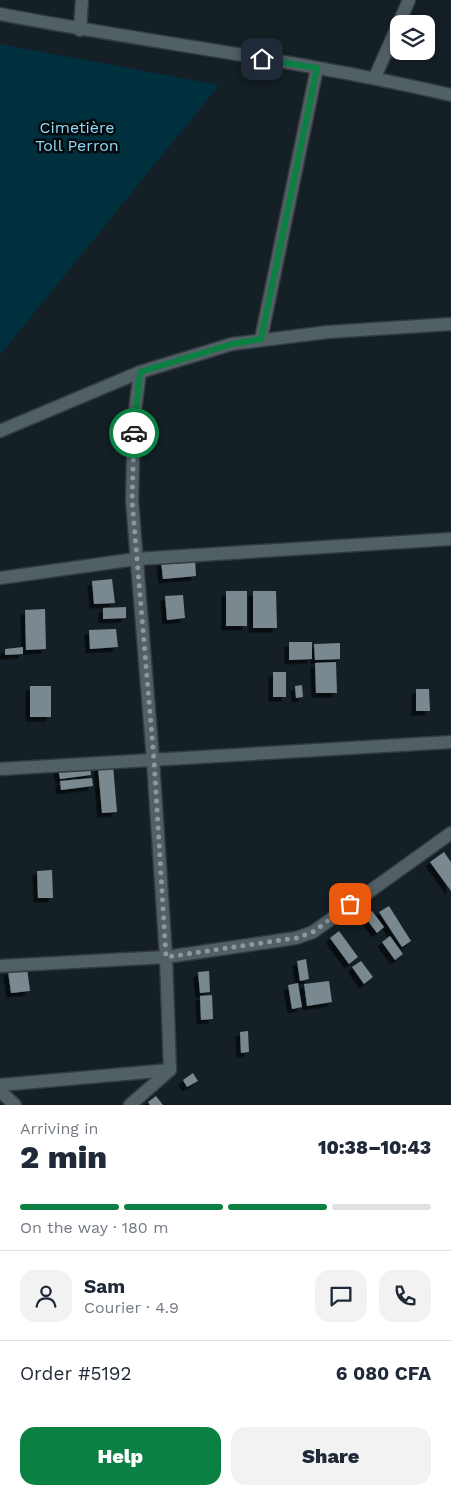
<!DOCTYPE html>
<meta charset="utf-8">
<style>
body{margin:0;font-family:"Work Sans",sans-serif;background:#f2f2f3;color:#1f2937;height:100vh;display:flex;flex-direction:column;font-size:19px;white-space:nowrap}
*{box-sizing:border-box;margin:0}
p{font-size:16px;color:#747a83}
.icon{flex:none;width:28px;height:28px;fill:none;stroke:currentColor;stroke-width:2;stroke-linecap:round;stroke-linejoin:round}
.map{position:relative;height:1105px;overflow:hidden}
.drawer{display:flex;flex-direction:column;background:#fff;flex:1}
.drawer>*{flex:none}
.fabs{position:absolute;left:390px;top:15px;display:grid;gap:10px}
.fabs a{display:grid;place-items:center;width:45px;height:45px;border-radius:10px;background:#fff;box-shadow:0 2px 12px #0003;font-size:25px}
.pin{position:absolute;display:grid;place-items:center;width:42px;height:42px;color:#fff;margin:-21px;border-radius:10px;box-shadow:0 2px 8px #0006}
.courier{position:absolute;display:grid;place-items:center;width:50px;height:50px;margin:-25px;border:4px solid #0b8043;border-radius:50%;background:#fff;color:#222;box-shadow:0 1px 6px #0007}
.headline em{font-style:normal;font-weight:800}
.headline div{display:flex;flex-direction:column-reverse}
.headline{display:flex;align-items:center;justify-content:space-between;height:85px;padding:0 20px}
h1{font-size:32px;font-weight:800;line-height:38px}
.bar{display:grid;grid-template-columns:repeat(4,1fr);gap:8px 5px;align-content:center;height:60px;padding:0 20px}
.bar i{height:6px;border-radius:4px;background:#e0e1e3}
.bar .on{background:#0b8043}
.bar p{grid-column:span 4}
.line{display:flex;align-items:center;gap:12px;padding:0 20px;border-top:1px solid #e0e1e3}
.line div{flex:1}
.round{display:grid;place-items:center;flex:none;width:52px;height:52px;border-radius:15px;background:#f2f2f3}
.primary-button{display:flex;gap:10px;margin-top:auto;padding:10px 20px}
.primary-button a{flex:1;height:58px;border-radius:15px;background:#0b8043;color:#fff;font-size:20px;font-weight:800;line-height:58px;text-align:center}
.primary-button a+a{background:#f2f2f3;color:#1f2937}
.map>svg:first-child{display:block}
</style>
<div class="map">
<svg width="451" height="1105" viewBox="0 0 451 1105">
<defs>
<filter id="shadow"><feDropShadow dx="-4.5" dy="4.5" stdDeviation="0" flood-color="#0009"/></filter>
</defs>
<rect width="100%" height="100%" fill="#142025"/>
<path fill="#00303e" d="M0 44 219 85 0 355Z"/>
<g fill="#7a898f" filter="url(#shadow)">
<path d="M195 559 196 576 163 579 161 561Z"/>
<path d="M112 579 115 603 94 604 92 581Z"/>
<rect x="226" y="591" width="21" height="35"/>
<path d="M253 591H276L277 628H253Z"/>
<path d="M183 595 185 618 167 620 165 596Z"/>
<path d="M126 607V618L103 619V608Z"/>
<path d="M45 609 46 649 26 650 25 610Z"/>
<path d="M116 629 118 647 90 649 89 630Z"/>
<path d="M289 642H312V659L289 660Z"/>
<path d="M340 643V659L315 660 314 644Z"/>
<path d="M23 647V654L5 655V649Z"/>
<path d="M336 662 337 693H316L315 663Z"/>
<rect x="273" y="672" width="13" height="25"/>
<path d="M302 685 303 697 296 698 295 686Z"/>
<rect x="30" y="686" width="21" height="31"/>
<path d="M416 689H429L430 711H416Z"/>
<path d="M90 765 91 775 60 779 58 768Z"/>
<path d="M113 765 117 812 102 813 98 767Z"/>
<path d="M92 778 93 786 61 790 60 781Z"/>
<path d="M444 852 451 862V891L430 862Z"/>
<path d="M52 870 53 898H38L37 871Z"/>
<path d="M389 906 411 941 402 947 379 912Z"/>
<path d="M372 911 384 927 377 933 365 917Z"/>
<path d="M339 931 358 957 349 964 330 938Z"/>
<path d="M390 936 403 954 395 960 382 942Z"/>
<path d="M306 959 309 979 300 981 297 961Z"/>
<path d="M361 961 373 977 364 984 352 967Z"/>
<path d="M27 968 30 991 11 993 8 971Z"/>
<path d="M209 971 210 992 200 993 198 972Z"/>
<path d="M329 981 332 1002 307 1006 304 984Z"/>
<path d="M298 983 302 1007 292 1009 288 985Z"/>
<path d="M212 995 213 1019 201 1020 200 996Z"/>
<path d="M248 1031 249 1052 241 1053 240 1032Z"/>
<path d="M193 1073 198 1081 187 1087 183 1080Z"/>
<path d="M156 1096 163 1105H150L148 1102Z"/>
</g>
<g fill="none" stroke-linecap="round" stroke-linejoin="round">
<defs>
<g id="minor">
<path d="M0 14C150 43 302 60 451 95"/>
<path d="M80 30 82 0"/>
<path d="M375 77 409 0"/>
<path d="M261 339 317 68"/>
<path d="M0 431 140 372 232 344 328 332 451 324"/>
<path d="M0 578 136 559 451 539"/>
<path d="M0 769 451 742"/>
<path d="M0 966 166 957 296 938 313 932 451 833"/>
<path d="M0 1085 170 1070"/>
<path d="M0 1091 15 1105"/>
<path d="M130 1105 170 1070 166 957 153 760 132 500 134 418 140 372"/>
</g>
</defs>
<use href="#minor" stroke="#333b3f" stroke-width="15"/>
<use href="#minor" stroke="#516065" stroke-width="12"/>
</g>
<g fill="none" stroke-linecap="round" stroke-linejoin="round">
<path stroke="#8e989c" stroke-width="5" stroke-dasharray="0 9" d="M134 433 132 500 154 760 166 957 296 938 313 932 350 904"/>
<path stroke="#0b8043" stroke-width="6" d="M134 433 140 372 232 344 261 339 317 68 262 59"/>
</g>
<g text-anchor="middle" stroke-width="5" stroke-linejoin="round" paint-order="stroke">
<g font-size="16" fill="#8dd9f6" stroke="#05090b">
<text x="77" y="133">Cimetière<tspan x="77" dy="18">Toll Perron</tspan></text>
</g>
</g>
</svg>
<div class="fabs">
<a><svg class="icon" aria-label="layers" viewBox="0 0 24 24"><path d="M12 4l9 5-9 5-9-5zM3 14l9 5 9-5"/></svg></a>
</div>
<div class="pin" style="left:350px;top:904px;background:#ea580c"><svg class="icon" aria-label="bag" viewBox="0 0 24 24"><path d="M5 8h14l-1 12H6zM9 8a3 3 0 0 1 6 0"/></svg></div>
<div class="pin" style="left:262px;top:59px;background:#1f2937"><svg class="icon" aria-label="home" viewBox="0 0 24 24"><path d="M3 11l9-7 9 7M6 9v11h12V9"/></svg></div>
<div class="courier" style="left:134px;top:433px"><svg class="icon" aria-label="car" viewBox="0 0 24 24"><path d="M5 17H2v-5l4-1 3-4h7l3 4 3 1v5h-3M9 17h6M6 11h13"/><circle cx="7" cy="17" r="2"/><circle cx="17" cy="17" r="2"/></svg></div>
</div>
<section class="drawer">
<div class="headline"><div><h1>2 min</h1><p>Arriving in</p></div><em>10:38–10:43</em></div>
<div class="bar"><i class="on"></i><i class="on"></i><i class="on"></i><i></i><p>On the way · 180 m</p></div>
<div class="line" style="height:90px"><a class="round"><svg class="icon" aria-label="person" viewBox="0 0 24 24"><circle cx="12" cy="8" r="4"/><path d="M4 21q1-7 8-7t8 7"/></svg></a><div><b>Sam</b><p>Courier · 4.9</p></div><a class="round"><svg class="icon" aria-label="chat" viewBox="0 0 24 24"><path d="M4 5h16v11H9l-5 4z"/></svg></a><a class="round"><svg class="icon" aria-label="phone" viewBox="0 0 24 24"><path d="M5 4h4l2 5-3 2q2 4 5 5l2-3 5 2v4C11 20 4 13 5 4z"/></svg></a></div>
<div class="line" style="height:65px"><div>Order #5192</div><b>6 080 CFA</b></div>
<div class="primary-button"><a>Help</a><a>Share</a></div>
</section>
